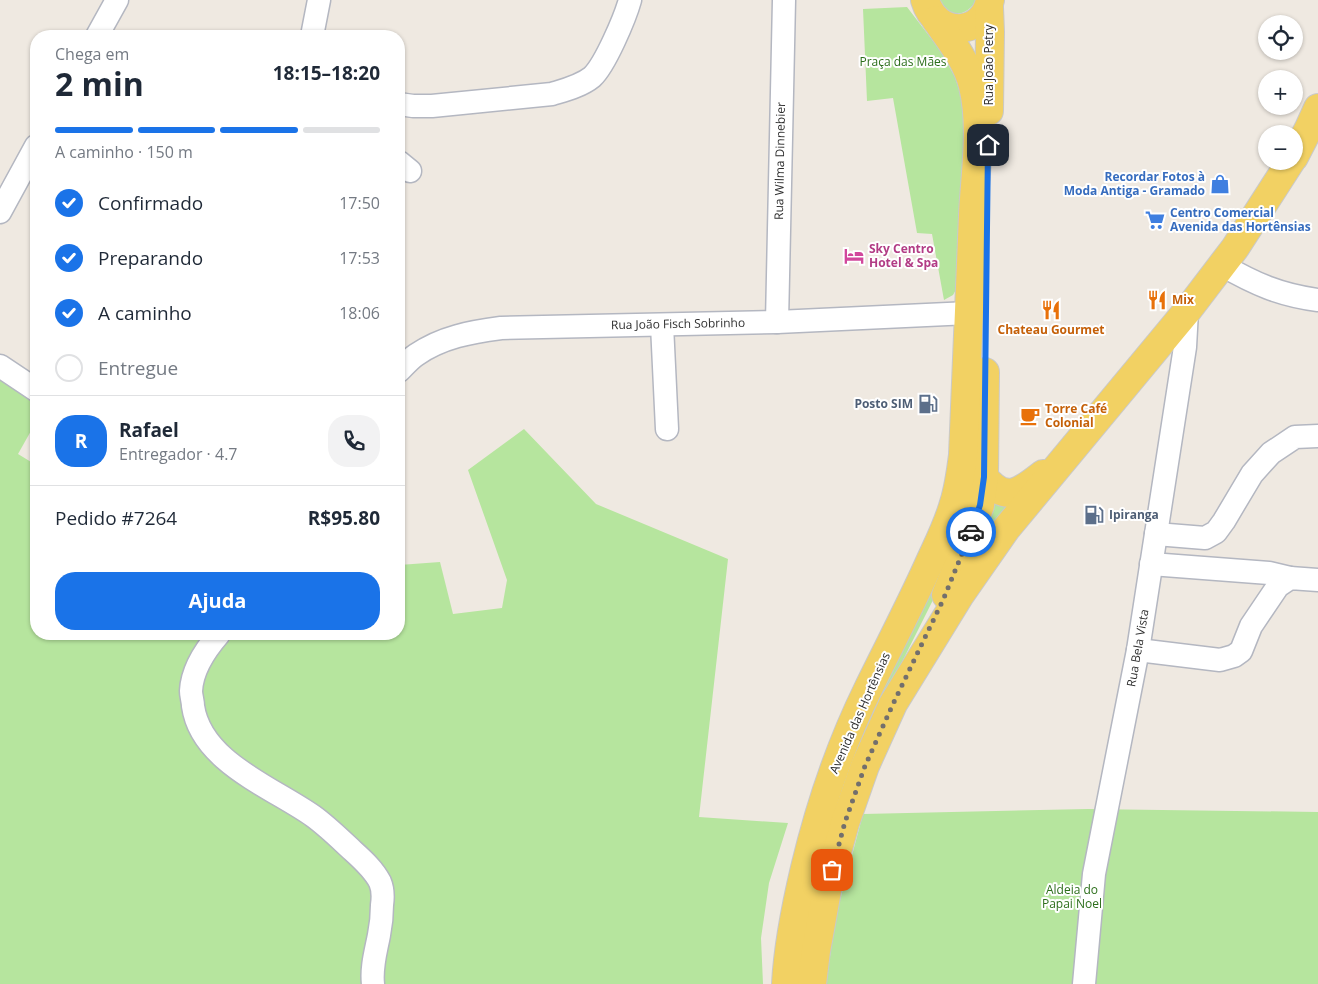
<!DOCTYPE html>
<html lang="pt">
<meta charset="utf-8">
<style>
body{margin:0;font-family:"Open Sans",sans-serif;background:#f2f2f3;color:#1f2937;height:100vh;display:flex;flex-direction:column;font-size:19px;white-space:nowrap}
*{box-sizing:border-box;margin:0}
p{font-size:16px;color:#747a83}
.icon{flex:none;width:28px;height:28px;fill:none;stroke:currentColor;stroke-width:2;stroke-linecap:round;stroke-linejoin:round}
.map{position:relative;flex:1;overflow:hidden}
.sheet{position:absolute;left:30px;top:30px;width:375px;height:610px;display:flex;flex-direction:column;background:#fff;border-radius:20px;box-shadow:0 1px 4px #0004}
.sheet>*{flex:none}
.controls{position:absolute;left:1258px;top:15px;display:grid;gap:10px}
.controls a{display:grid;place-items:center;width:45px;height:45px;border-radius:50%;background:#fff;box-shadow:0 1px 4px #0004;font-size:25px}
.pin{position:absolute;display:grid;place-items:center;width:42px;height:42px;color:#fff;margin:-21px;border-radius:10px;box-shadow:0 2px 8px #0006}
.courier{position:absolute;display:grid;place-items:center;width:50px;height:50px;margin:-25px;border:4px solid #1a73e8;border-radius:50%;background:#fff;color:#222;box-shadow:0 1px 6px #0007}
.head em{font-style:normal;font-weight:700}
.head div{display:flex;flex-direction:column-reverse}
.head{display:flex;align-items:center;justify-content:space-between;height:85px;padding:0 25px}
h1{font-size:32px;font-weight:700;line-height:38px}
.bar{display:grid;grid-template-columns:repeat(4,1fr);gap:8px 5px;align-content:center;height:60px;padding:0 25px}
.bar i{height:6px;border-radius:4px;background:#e0e1e3}
.bar .current{background:#1a73e8}
.bar p{grid-column:span 4}
.line{display:flex;align-items:center;gap:12px;padding:0 25px;border-top:1px solid #e0e1e3}
.line div{flex:1}
.round{display:grid;place-items:center;flex:none;width:52px;height:52px;border-radius:20px;background:#f2f2f3}
ol{padding:0 25px;list-style:none}
li{display:flex;align-items:center;gap:15px;height:55px}
li p{margin-inline-start:auto}
li .icon{padding:5px;border-radius:50%;background:#1a73e8;color:#fff;stroke-width:4}
li:last-child{color:#747a83}
li i{width:28px;height:28px;border:2px solid #e0e1e3;border-radius:50%}
.action{display:flex;gap:10px;margin-top:auto;padding:10px 25px}
.action a{flex:1;height:58px;border-radius:20px;background:#1a73e8;color:#fff;font-size:20px;font-weight:700;line-height:58px;text-align:center}
.map>svg:first-child{display:block}
</style>
<div class="map">
<svg width="1318" height="984" viewBox="0 0 1318 984">
<rect width="100%" height="100%" fill="#efe9e1"/>
<g fill="#b6e59e">
<path d="M940 0H976C968 17 947 19 940 0Z"/>
<path d="M907 7 940 50 955 77 963 102 964 130 958 286 953 295 944 300 932 234 917 233 893 98 867 101 863 9Z"/>
<path d="M0 373 36 396V422L18 454 36 465V634H399V565L440 562 453 614 502 608 507 580 468 470 524 429 596 504 728 559 699 817 788 823 769 883 761 938 763 984H0Z"/>
<path d="M993 496 1010 502 968 570Z"/>
<path d="M940 573 946 574 884 698 828 835C837 805 846 774 858 745 881 686 914 631 940 573Z"/>
<path d="M1088 809 1318 812V984H826L836 915 863 814Z"/>
</g>
<g fill="none" stroke-linecap="round" stroke-linejoin="round">
<defs>
<g id="minor">
<path d="M97 36 117 0"/>
<path d="M312 36 319 0"/>
<path d="M399 104 413 106H432L552 94C565 90 581 86 592 77 605 65 625 18 630 0"/>
<path d="M399 162 410 171"/>
<path d="M0 212 36 146"/>
<path d="M1222 265C1255 284 1280 295 1318 300"/>
<path d="M777 322 784 0"/>
<path d="M662 325 667 429"/>
<path d="M0 366 36 390"/>
<path d="M399 371C404 366 410 359 416 355 442 337 471 332 501 328L777 322 969 313"/>
<path d="M1156 534 1205 538 1216 532 1224 521 1252 474 1271 453 1295 437 1318 436"/>
<path d="M1151 564 1269 573 1290 578"/>
<path d="M219 634C206 649 192 669 191 691 191 696 193 701 193 706 201 762 272 787 313 816 327 826 340 839 353 851 363 860 374 870 380 882 383 889 383 898 382 905 382 915 381 925 379 935 376 951 371 967 373 984"/>
<path d="M1138 650 1220 660 1234 656 1241 651 1251 626 1278 586 1290 578 1318 580"/>
<path d="M1084 984 1094 874 1138 650 1185 347 1187 311"/>
</g>
<g id="major">
<path d="M925 0C936 38 983 37 990 0"/>
<path d="M989 111 990 32 989 7"/>
<path d="M1294 157 1309 128 1318 108"/>
<path d="M984 477C1006 504 1020 492 1043 474"/>
<path d="M946 595 968 541 980 505 984 477 985 372"/>
<path d="M786 984C788 945 796 906 805 868 820 805 839 748 868 689 888 648 909 608 928 566 937 546 948 525 954 503 959 487 961 471 963 455 967 375 970 295 973 215 975 172 983 128 973 86 967 61 950 40 936 20"/>
<path d="M812 984 816 951 828 885 845 823 865 766 893 704 960 595 1006 529 1187 311 1235 248 1291 161"/>
</g>
</defs>
<use href="#minor" stroke="#b4b7c1" stroke-width="25"/>
<use href="#major" stroke="#c9c9c9" stroke-width="30"/>
<use href="#minor" stroke="#fff" stroke-width="22"/>
<use href="#major" stroke="#f2d163" stroke-width="28"/>
</g>
<g fill="none" stroke-linecap="round" stroke-linejoin="round">
<path stroke="#726f6d" stroke-width="5" stroke-dasharray="0 9" d="M832 870 845 822 865 766 893 704 943 600 971 532"/>
<path stroke="#1a73e8" stroke-width="6" d="M971 532 980 505 984 477 988 145"/>
</g>
<defs>
<symbol id="shop-bare" viewBox="-9 -9 18 18"><path d="M-5-2.5h2.3a2.7 3.5 0 0 1 5.4 0H5L5.5 6h-11ZM-1.5-2.5h3a1.5 2.3 0 0 0-3 0Z" fill="#3f7fe0" stroke="#fff" stroke-width="2.5" paint-order="stroke"/></symbol>
<symbol id="supermarket-bare" viewBox="-9 -9 18 18"><path d="M-6-5.5h2.5l.6 2H6L4.5 2H-2.5L-4.4-4H-6ZM-1.5 3.2a1.3 1.3 0 1 0 .1 0ZM3 3.2a1.3 1.3 0 1 0 .1 0Z" fill="#3f7fe0" stroke="#fff" stroke-width="2.5" paint-order="stroke"/></symbol>
<symbol id="hotel-bare" viewBox="-9 -9 18 18"><path d="M-6-4.5h1.5V1H6V5H4.5V3h-9V5H-6ZM-4 0a1.8 1.8 0 1 1 3.6 0ZM.5 0V-2.5h3Q6-2.5 6 0Z" fill="#d1479c" stroke="#fff" stroke-width="2.5" paint-order="stroke"/></symbol>
<symbol id="restaurant-bare" viewBox="-9 -9 18 18"><path d="M-5-6h1v4h1v-4h1v4h1v-4h1v5L-1.5 .5V6h-2V.5L-5-1ZM5-6V6H3V1.5H1.5Q1.5-4 5-6Z" fill="#e8710a" stroke="#fff" stroke-width="2.5" paint-order="stroke"/></symbol>
<symbol id="fuel-bare" viewBox="-9 -9 18 18"><path d="M-5.5-6h7V0h2V4h1.3V-2.5L3-4.5l.8-.8L6-3V5H2.5V1h-1V6h-7ZM-4.2-4.7v3.2H.2V-4.7Z" fill="#5c6f8a" stroke="#fff" stroke-width="2.5" paint-order="stroke"/></symbol>
<symbol id="cafe-bare" viewBox="-9 -9 18 18"><path d="M-5.5-4.5H6V0H3Q3 3.5 0 3.5H-2.5Q-5.5 3.5-5.5 0ZM3-3.2v2h1.7v-2ZM-6 4.5H4V6H-6Z" fill="#e8710a" stroke="#fff" stroke-width="2.5" paint-order="stroke"/></symbol>
</defs>
<g fill-rule="evenodd">
<use href="#shop-bare" x="1206" y="170" width="28" height="28"/>
<use href="#supermarket-bare" x="1141" y="206" width="28" height="28"/>
<use href="#hotel-bare" x="840" y="242" width="28" height="28"/>
<use href="#restaurant-bare" x="1143" y="286" width="28" height="28"/>
<use href="#restaurant-bare" x="1037" y="296" width="28" height="28"/>
<use href="#fuel-bare" x="914" y="390" width="28" height="28"/>
<use href="#cafe-bare" x="1016" y="402" width="28" height="28"/>
<use href="#fuel-bare" x="1080" y="501" width="28" height="28"/>
</g>
<g text-anchor="middle" stroke-width="4" stroke-linejoin="round" paint-order="stroke">
<g font-size="12" fill="#2c6e1b" stroke="#fff">
<text x="903" y="66">Praça das Mães</text>
<text x="1072" y="894">Aldeia do<tspan x="1072" dy="14">Papai Noel</tspan></text>
</g>
<g font-size="12" fill="#2e2e2e" stroke="#fff">
<text transform="translate(989 65) rotate(-90)" y="4">Rua João Petry</text>
<text transform="translate(780 161) rotate(-89)" y="4">Rua Wilma Dinnebier</text>
<text transform="translate(678 324) rotate(-1)" y="4">Rua João Fisch Sobrinho</text>
<text transform="translate(1138 648) rotate(-80)" y="4">Rua Bela Vista</text>
<text transform="translate(860 713) rotate(-66)" y="4">Avenida das Hortênsias</text>
</g>
<g font-size="12" font-weight="bold" fill="#366cbe" stroke="#fff" text-anchor="end">
<text x="1205" y="181">Recordar Fotos à<tspan x="1205" dy="14">Moda Antiga - Gramado</tspan></text>
<text x="1170" y="217" text-anchor="start">Centro Comercial<tspan x="1170" dy="14">Avenida das Hortênsias</tspan></text>
</g>
<g font-size="12" font-weight="bold" fill="#b23c85" stroke="#fff" text-anchor="start">
<text x="869" y="253">Sky Centro<tspan x="869" dy="14">Hotel &amp; Spa</tspan></text>
</g>
<g font-size="12" font-weight="bold" fill="#c56008" stroke="#fff" text-anchor="start">
<text x="1172" y="304">Mix</text>
<text x="1051" y="334" text-anchor="middle">Chateau Gourmet</text>
<text x="1045" y="413">Torre Café<tspan x="1045" dy="14">Colonial</tspan></text>
</g>
<g font-size="12" font-weight="bold" fill="#4e5e75" stroke="#fff" text-anchor="end">
<text x="913" y="408">Posto SIM</text>
<text x="1109" y="519" text-anchor="start">Ipiranga</text>
</g>
</g>
</svg>
<div class="controls">
<a><svg class="icon" aria-label="locate" viewBox="0 0 24 24"><circle cx="12" cy="12" r="6"/><path d="M12 2v4M12 18v4M2 12h4M18 12h4"/></svg></a>
<a>+</a>
<a>−</a>
</div>
<div class="pin" style="left:832px;top:870px;background:#ea580c"><svg class="icon" aria-label="bag" viewBox="0 0 24 24"><path d="M5 8h14l-1 12H6zM9 8a3 3 0 0 1 6 0"/></svg></div>
<div class="pin" style="left:988px;top:145px;background:#1f2937"><svg class="icon" aria-label="home" viewBox="0 0 24 24"><path d="M3 11l9-7 9 7M6 9v11h12V9"/></svg></div>
<div class="courier" style="left:971px;top:532px"><svg class="icon" aria-label="car" viewBox="0 0 24 24"><path d="M5 17H2v-5l4-1 3-4h7l3 4 3 1v5h-3M9 17h6M6 11h13"/><circle cx="7" cy="17" r="2"/><circle cx="17" cy="17" r="2"/></svg></div>
<section class="sheet">
<div class="head"><div><h1>2 min</h1><p>Chega em</p></div><em>18:15–18:20</em></div>
<div class="bar"><i class="current"></i><i class="current"></i><i class="current"></i><i></i><p>A caminho · 150 m</p></div>
<ol>
<li><svg class="icon" aria-label="check" viewBox="0 0 24 24"><path d="M5 12l5 5 9-10"/></svg>Confirmado<p>17:50</p></li>
<li><svg class="icon" aria-label="check" viewBox="0 0 24 24"><path d="M5 12l5 5 9-10"/></svg>Preparando<p>17:53</p></li>
<li><svg class="icon" aria-label="check" viewBox="0 0 24 24"><path d="M5 12l5 5 9-10"/></svg>A caminho<p>18:06</p></li>
<li><i></i>Entregue</li>
</ol>
<div class="line" style="height:90px"><b class="round" style="background:#1a73e8;color:#fff">R</b><div><b>Rafael</b><p>Entregador · 4.7</p></div><a class="round"><svg class="icon" aria-label="phone" viewBox="0 0 24 24"><path d="M5 4h4l2 5-3 2q2 4 5 5l2-3 5 2v4C11 20 4 13 5 4z"/></svg></a></div>
<div class="line" style="height:65px"><div>Pedido #7264</div><b>R$95.80</b></div>
<div class="action"><a>Ajuda</a></div>
</section>
</div>
